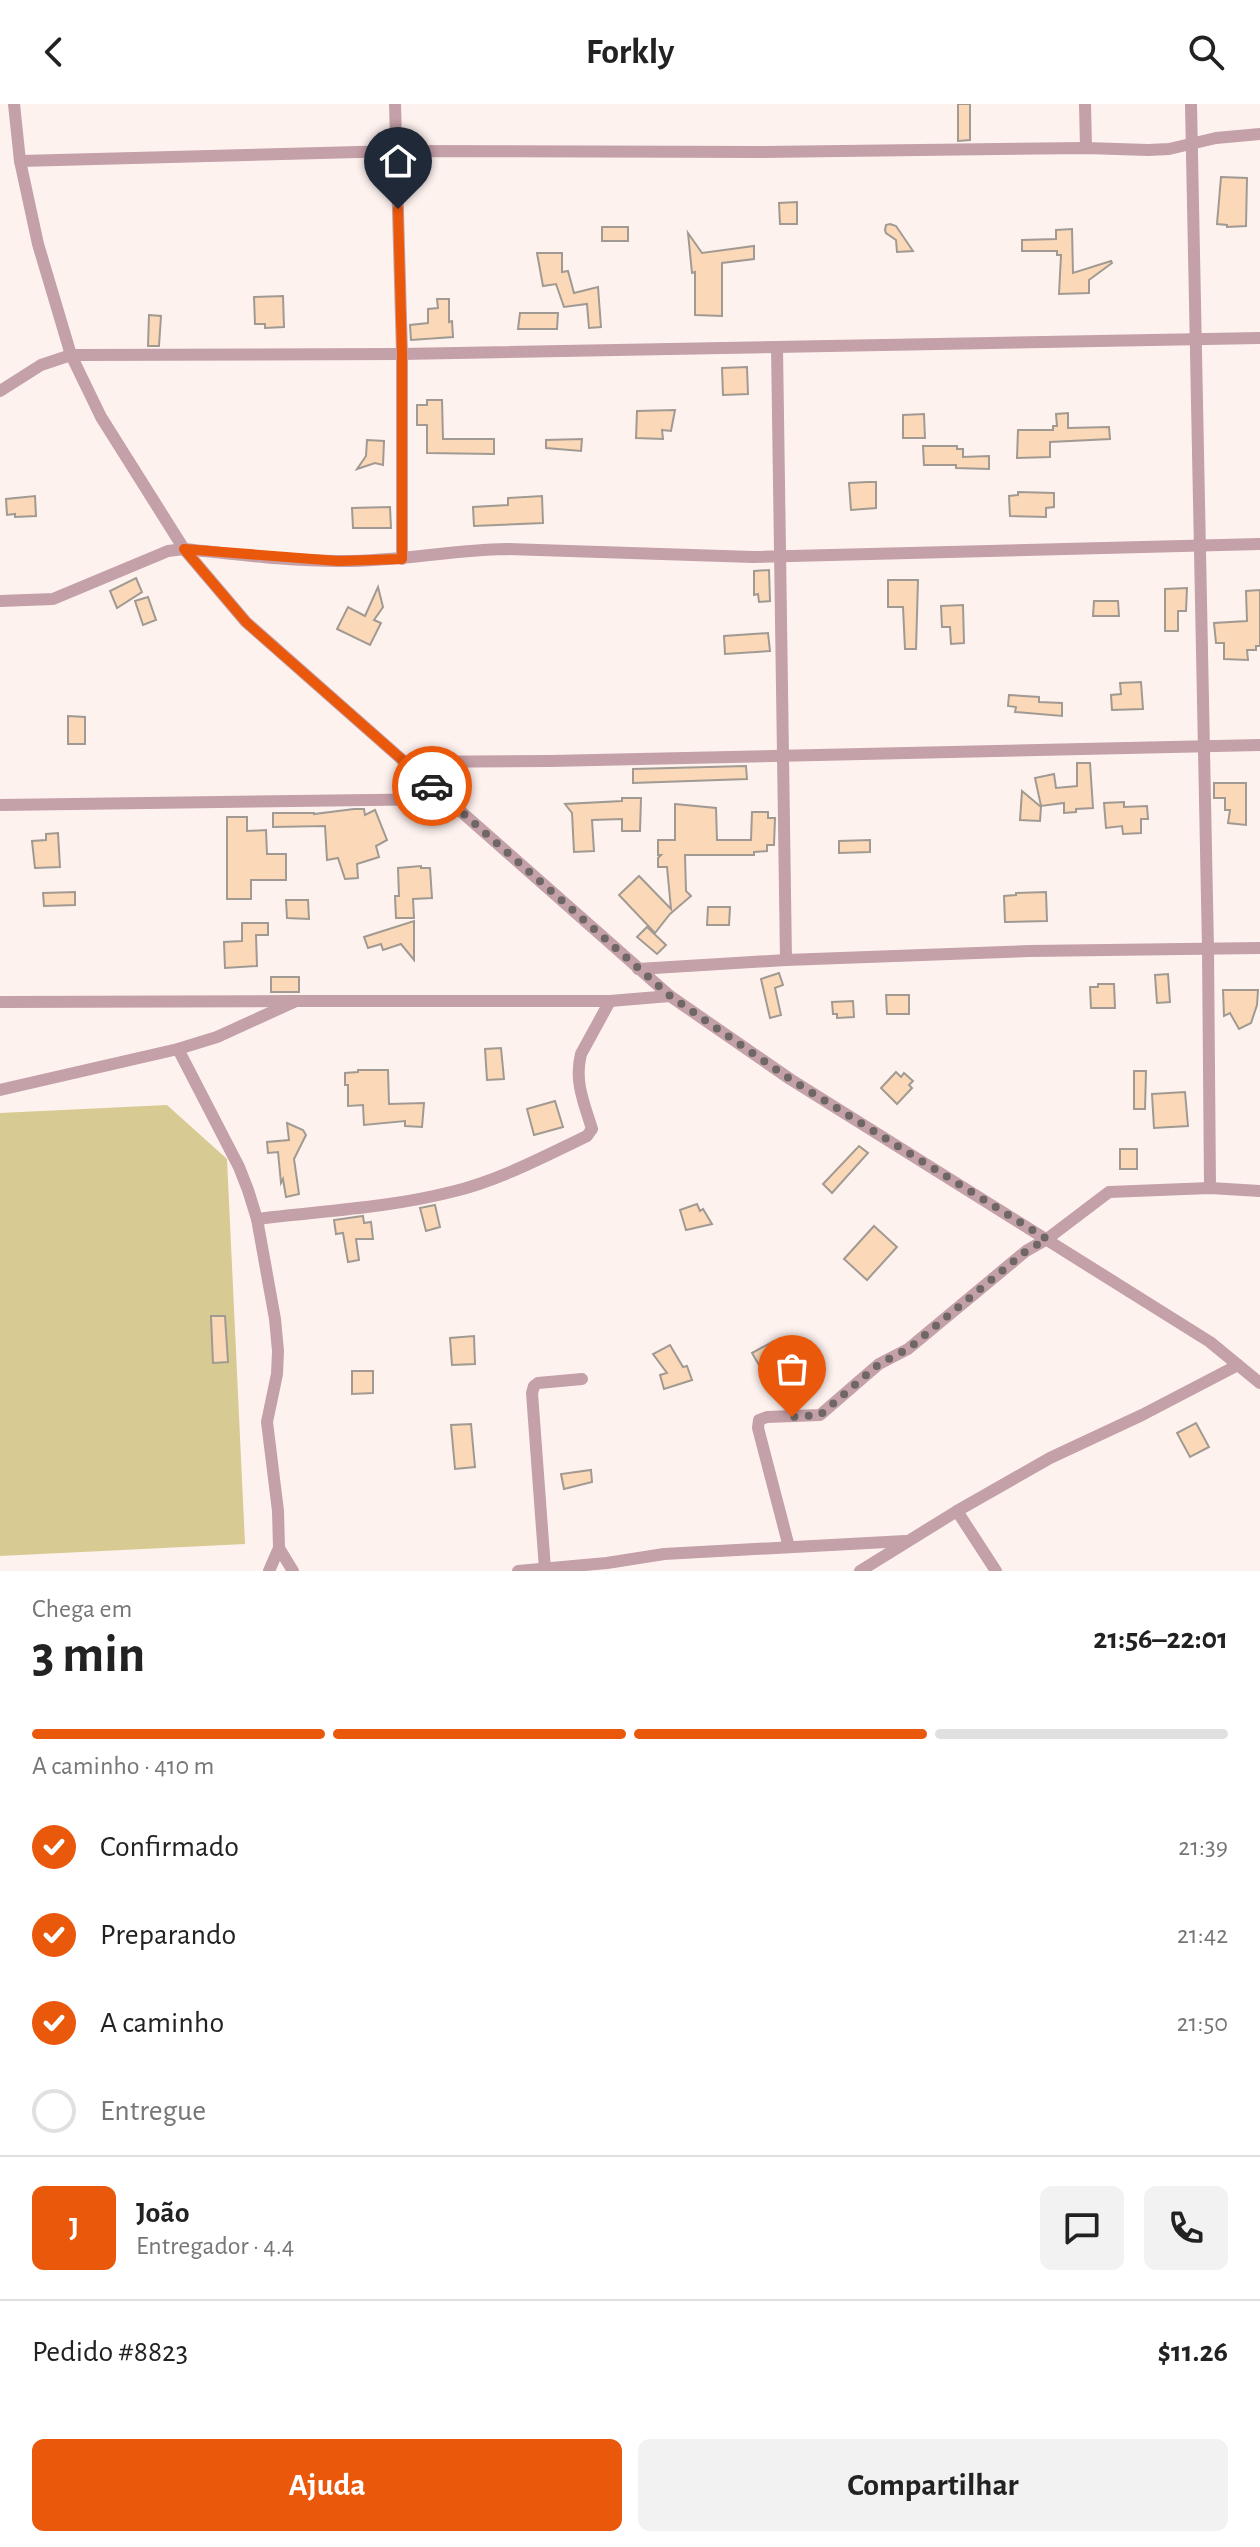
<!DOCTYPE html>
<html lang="pt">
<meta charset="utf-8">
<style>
body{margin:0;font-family:"Alegreya Sans",sans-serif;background:#f2f2f2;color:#222;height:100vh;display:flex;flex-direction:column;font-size:30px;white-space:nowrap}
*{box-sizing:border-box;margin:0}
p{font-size:26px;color:#767676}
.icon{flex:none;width:44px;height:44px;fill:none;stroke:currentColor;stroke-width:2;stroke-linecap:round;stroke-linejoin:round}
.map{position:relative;height:1467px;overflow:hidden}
.panel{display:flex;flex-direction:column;background:#fff;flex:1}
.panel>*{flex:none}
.pin{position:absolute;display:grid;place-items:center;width:68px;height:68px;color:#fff;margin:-82px -34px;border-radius:50% 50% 50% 0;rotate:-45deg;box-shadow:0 0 8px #0007}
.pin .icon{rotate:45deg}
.courier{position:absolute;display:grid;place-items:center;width:80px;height:80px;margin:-40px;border:6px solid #ea580c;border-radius:50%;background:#fff;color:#222;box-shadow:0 2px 10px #0007}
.head em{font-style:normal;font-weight:700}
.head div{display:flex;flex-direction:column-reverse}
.head{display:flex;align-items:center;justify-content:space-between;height:136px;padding:0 32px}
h1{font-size:52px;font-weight:700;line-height:60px}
.bar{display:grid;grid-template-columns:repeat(4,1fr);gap:12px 8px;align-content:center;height:96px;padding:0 32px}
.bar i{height:10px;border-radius:6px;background:#e0e0e0}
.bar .current{background:#ea580c}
.bar p{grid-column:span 4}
.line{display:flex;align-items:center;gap:20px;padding:0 32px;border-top:2px solid #e0e0e0}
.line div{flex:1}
.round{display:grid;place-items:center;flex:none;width:84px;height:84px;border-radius:12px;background:#f2f2f2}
ol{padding:0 32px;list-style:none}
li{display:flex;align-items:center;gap:24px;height:88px}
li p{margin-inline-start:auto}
li .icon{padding:8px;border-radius:50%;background:#ea580c;color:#fff;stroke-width:4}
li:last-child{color:#767676}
li i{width:44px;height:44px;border:4px solid #e0e0e0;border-radius:50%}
.primary-button{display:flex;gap:16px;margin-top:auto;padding:16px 32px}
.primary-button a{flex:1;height:92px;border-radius:12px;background:#ea580c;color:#fff;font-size:32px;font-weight:700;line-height:92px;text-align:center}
.primary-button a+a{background:#f2f2f2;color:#222}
header{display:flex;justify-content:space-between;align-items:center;height:104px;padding:0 32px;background:#fff;font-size:36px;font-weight:700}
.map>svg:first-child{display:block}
</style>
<header><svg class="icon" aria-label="back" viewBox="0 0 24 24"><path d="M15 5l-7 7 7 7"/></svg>Forkly<svg class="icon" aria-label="search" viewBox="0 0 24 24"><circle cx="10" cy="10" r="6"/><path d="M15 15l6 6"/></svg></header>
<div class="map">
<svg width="1260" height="1467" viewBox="0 0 1260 1467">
<rect width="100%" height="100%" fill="#fef2ef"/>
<path fill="#d7ca92" d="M167 1001 227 1055 245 1440 0 1452V1009Z"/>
<g fill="#fbd9b8" stroke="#a19a93" stroke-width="2">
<path d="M958 0H970V36L958 37Z"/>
<path d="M1221 73 1247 74 1246 122 1227 123V121L1217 120Z"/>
<path d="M797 98V120H780L779 99Z"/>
<path d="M890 120 896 122 913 147 897 148 896 136 886 129 885 126 886 121Z"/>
<rect x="602" y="123" width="26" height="14"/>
<path d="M1072 125 1073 169 1111 157 1112 159 1089 176V189L1059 190 1061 151H1057V147H1022V136L1056 135V126Z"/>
<path d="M688 129 702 149 754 142V155L722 159V212L695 211V168L692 169Z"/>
<path d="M537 149H562V168L568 167 574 189 598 183 601 223 589 224 587 200 564 203 556 180 543 182Z"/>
<path d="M283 192 284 223 265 224V220H255L254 193Z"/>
<path d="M437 195H449V218L452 217 453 233 411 236 410 221 428 219V205L438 204Z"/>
<path d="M520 209H558L557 225H518Z"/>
<path d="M149 211 161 212 159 242H148Z"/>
<path d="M747 263 748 290 723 291 722 264Z"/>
<path d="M427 296H442L443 335H494V350L427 349V321H417V301H427Z"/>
<path d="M675 306 671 327 662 326 663 335 636 334 637 307Z"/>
<path d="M1068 309V324L1109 323 1110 335 1050 338V353L1017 354 1018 326H1053V322H1057L1056 310Z"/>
<path d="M924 310 925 334H903V311Z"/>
<path d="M582 335 581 347 546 344V336Z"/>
<path d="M367 336 384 337 383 361 375 359 357 365 366 352Z"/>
<path d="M923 342H957V345H963V353L989 352V365L956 364V361H924Z"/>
<path d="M867 378H876V404L851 406 849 379Z"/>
<path d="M1018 388 1054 389V403L1046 404V413L1010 412 1009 392 1018 391Z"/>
<path d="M35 392 36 412 15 413V410L7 411 6 395Z"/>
<path d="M542 392 543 419 474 422 473 403 508 401V394Z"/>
<path d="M390 403 391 424H353L352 404Z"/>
<path d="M769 466 770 497 759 498 758 490 754 491V467Z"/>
<path d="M136 474 142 488 117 504 110 487Z"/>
<path d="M888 476H918L916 545H905L903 503H888Z"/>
<path d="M378 483 383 503 374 516 381 519 370 541 337 525 348 503 365 512Z"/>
<path d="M1187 484 1186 507H1178V527H1165V485Z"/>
<path d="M1260 486V542H1256V546H1247L1248 556 1224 555V539H1216L1214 519 1247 517 1246 487Z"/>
<path d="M148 493 156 516 143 521 135 497Z"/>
<path d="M1094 497H1118L1119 512H1093Z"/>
<path d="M963 501 964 539 951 540 950 523H942L941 502Z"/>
<path d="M768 529 770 547 725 550 724 532Z"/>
<path d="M1141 578 1143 605 1112 606 1111 591 1121 590 1120 579Z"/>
<path d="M1009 591 1039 593V598L1062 599V612L1015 608 1016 603 1008 602Z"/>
<path d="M68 612 85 613V640H68Z"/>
<path d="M1077 659H1090L1093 704 1076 705V708L1064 709V699L1041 702 1035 674 1054 670 1056 684 1077 682Z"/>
<path d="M746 662 747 675 633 679V665Z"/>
<path d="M1214 679H1246V721L1228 719 1230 706H1225V694H1214Z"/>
<path d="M1022 687 1041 703 1040 717 1020 716Z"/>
<path d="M622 694H641L640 727H622V715L592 716 594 747 574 748 572 709 565 700 622 697Z"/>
<path d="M1124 698V703L1147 702 1148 715H1141V729L1123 730 1122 722 1106 724 1104 699Z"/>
<path d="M675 700 716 704 717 736H751L752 708H768V714H775L774 741H767V747L754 748V751H685L686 787 691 792 670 810 655 829 619 791 639 772 671 805 667 763H658V754L661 751H658V736H675Z"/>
<path d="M354 705H364L365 711 375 706 387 736 376 742 379 753 357 760 358 774 345 775 338 754 327 756 325 722 273 723V709H314V710Z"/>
<path d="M227 713H247V727L266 726 267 750H286V776H251V795H227Z"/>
<path d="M58 729 60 763 35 764 32 737 46 736V730Z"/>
<path d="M870 736V748L839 749V737Z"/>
<path d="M421 762V764H430L432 794 413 795 414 814H396L395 792H399L398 764Z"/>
<path d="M75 788V801L44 802 43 789Z"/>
<path d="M1046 788 1047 817 1005 818 1004 792 1016 791V789Z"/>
<path d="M286 796H308L309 815 287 814Z"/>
<path d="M708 803H730L729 821H707Z"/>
<path d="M414 817V856L401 840 383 846 381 840 368 844 364 833Z"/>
<path d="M242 819H268V831H256L257 862 225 864 224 838 242 837Z"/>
<path d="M647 823 666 841 657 850 637 833Z"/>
<path d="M779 869 783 881 775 884 781 911 770 914 761 875Z"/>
<path d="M1168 870 1170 898 1157 899 1155 871Z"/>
<rect x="271" y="873" width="28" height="15"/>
<path d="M1098 880H1114L1115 904H1091L1090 883H1098Z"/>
<path d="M1223 886H1258L1257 901 1251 919 1239 925 1230 909 1224 912Z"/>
<path d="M886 891H909V910H887Z"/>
<path d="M853 897 854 913 837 914V910H833L832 898Z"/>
<path d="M501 944 504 975 487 976 485 945Z"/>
<path d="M358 966H388L389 1000 424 999 422 1023 405 1022V1017L364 1021 363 1001 348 1002V981H345V969L358 968Z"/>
<path d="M1134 967H1146L1145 1005H1134Z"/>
<path d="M896 968 901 973 904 969 913 977 909 981 912 984 897 1000 881 984Z"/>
<path d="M1185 988 1188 1022 1154 1024 1152 990Z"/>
<path d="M555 997 563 1023 534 1031 527 1005Z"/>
<path d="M287 1019 303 1026 306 1031 294 1055 299 1090 286 1093 283 1075 281 1079 278 1048 268 1049 267 1038 289 1036Z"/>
<path d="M859 1042 868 1049 832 1089 823 1080Z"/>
<rect x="1120" y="1045" width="17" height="20"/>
<path d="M697 1100 700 1107 703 1105 712 1120 686 1126 680 1106Z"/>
<path d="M435 1101 440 1123 426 1127 420 1104Z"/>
<path d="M363 1112 364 1119 371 1118 373 1135H356L359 1156 348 1158 343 1129 336 1130 334 1116Z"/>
<path d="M874 1122 897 1143 867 1176 844 1155Z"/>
<path d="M211 1212H225L228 1258 213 1259Z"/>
<path d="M474 1232 475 1260 452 1261 450 1234Z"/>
<path d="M774 1237 781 1247 759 1261 752 1249Z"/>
<path d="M670 1241 683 1263 687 1262 692 1276 664 1285 660 1271 667 1269 653 1250Z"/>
<path d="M352 1267H373V1289L352 1290Z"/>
<path d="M1196 1319 1209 1343 1190 1353 1177 1329Z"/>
<path d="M471 1320 475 1363 455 1365 451 1321Z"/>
<path d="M591 1366 592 1378 564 1385 561 1370Z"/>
</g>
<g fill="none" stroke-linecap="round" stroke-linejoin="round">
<g stroke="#c4a0a8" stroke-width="12">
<path d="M14 0 20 57 38 140 71 251 101 313 184 445 246 518 670 892 790 975 1210 1238 1260 1279"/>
<path d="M395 0 402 250V455"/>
<path d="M1085 0 1086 44"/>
<path d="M1191 0 1208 845 1210 1084"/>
<path d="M20 57 396 47 763 48 1086 44 1148 46 1169 45 1216 34 1260 30"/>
<path d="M777 243 786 856"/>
<path d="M0 287 41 261 71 251 402 250 1260 234"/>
<path d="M0 497 53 495 168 447 184 445C235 450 287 457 339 457 395 458 450 446 506 445L753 453 1260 440"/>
<path d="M403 658 550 657 1260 641"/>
<path d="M0 701 448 695"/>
<path d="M638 865 786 856 1029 847 1260 844"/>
<path d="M0 898 293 897"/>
<path d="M178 945 239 1063 248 1086 257 1115 275 1215 278 1247 277 1270 267 1318 278 1407 279 1444 269 1467"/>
<path d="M0 986 178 945 217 933 296 897H610L670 892"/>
<path d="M257 1115C321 1107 388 1104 451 1088 498 1077 543 1053 587 1032L592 1025C584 999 574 977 581 950L610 897"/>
<path d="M957 1407 996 1467"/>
<path d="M789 1443 758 1324 759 1316 767 1313 820 1311 879 1260 908 1245 1026 1147 1047 1135 1109 1088 1210 1084 1260 1087"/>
<path d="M279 1444 293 1467"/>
<path d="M545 1465 532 1289 534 1282 538 1279 582 1275"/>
<path d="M518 1467 607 1459 664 1450 905 1437"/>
<path d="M860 1467 957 1407 1050 1354 1142 1311 1238 1261"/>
</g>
</g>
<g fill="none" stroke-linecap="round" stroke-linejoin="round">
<path stroke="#6e6765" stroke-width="8" stroke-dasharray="0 14.4" d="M432 682 670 892 790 975 1047 1135 1026 1147 908 1245 879 1260 820 1311 792 1313"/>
<path stroke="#ea580c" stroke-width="10" d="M398 105 402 250V455L338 457 184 445 246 518 432 682"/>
</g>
</svg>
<div class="pin" style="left:792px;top:1313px;background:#ea580c"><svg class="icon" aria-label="bag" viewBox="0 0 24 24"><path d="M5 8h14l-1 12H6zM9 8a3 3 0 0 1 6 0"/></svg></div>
<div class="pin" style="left:398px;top:105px;background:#1f2937"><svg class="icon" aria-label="home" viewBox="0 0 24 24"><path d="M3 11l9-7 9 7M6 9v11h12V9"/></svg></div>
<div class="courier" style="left:432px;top:682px"><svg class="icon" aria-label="car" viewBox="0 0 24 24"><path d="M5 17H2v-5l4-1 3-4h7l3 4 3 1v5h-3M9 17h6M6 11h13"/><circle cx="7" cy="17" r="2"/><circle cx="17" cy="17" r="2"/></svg></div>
</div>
<section class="panel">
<div class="head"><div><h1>3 min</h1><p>Chega em</p></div><em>21:56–22:01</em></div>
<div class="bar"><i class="current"></i><i class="current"></i><i class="current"></i><i></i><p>A caminho · 410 m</p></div>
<ol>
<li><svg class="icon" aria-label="check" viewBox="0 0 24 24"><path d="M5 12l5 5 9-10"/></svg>Confirmado<p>21:39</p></li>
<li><svg class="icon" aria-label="check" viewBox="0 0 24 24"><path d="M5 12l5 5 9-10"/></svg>Preparando<p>21:42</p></li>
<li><svg class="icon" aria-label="check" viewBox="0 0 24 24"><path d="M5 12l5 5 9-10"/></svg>A caminho<p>21:50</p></li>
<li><i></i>Entregue</li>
</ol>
<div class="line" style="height:144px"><b class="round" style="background:#ea580c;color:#fff">J</b><div><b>João</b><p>Entregador · 4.4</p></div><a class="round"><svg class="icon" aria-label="chat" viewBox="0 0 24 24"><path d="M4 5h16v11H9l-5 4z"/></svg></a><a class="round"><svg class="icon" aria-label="phone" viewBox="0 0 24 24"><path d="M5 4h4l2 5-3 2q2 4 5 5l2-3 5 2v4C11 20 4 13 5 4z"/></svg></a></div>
<div class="line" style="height:104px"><div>Pedido #8823</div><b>$11.26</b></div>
<div class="primary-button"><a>Ajuda</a><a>Compartilhar</a></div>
</section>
